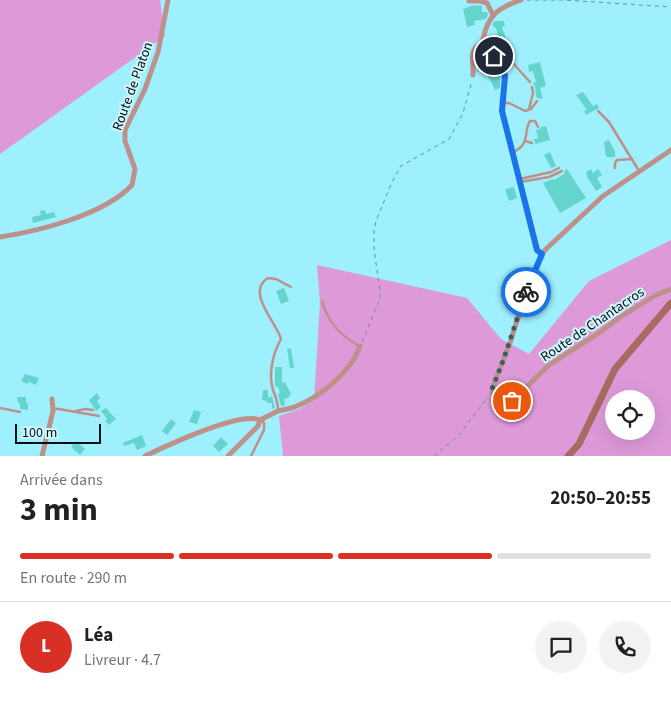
<!DOCTYPE html>
<html lang="fr">
<meta charset="utf-8">
<style>
body{margin:0;font-family:"Source Sans 3",sans-serif;background:#f2f2f2;color:#202124;height:100vh;display:flex;flex-direction:column;font-size:19px;white-space:nowrap}
*{box-sizing:border-box;margin:0}
p{font-size:16px;color:#757577}
.icon{flex:none;width:28px;height:28px;fill:none;stroke:currentColor;stroke-width:2;stroke-linecap:round;stroke-linejoin:round}
.map{position:relative;height:456px;overflow:hidden}
.details{display:flex;flex-direction:column;background:#fff;flex:1}
.details>*{flex:none}
.tools{position:absolute;left:605px;top:390px;display:grid;gap:10px}
.tools a{display:grid;place-items:center;width:50px;height:50px;border-radius:50%;background:#fff;box-shadow:0 5px 20px #0002;font-size:25px}
.scale{position:absolute;left:15px;bottom:12px;width:86px;box-sizing:border-box;padding-left:5px;border:2px solid #000f12;border-top:0;font-size:14px;line-height:18px;white-space:nowrap;color:#000f12;-webkit-text-stroke:4px #cff6fc;paint-order:stroke}
.pin{position:absolute;display:grid;place-items:center;width:42px;height:42px;color:#fff;margin:-21px;border:2px solid #fff;border-radius:50%;box-shadow:0 1px 5px #0007}
.courier{position:absolute;display:grid;place-items:center;width:50px;height:50px;margin:-25px;border:4px solid #1a73e8;border-radius:50%;background:#fff;color:#222;box-shadow:0 1px 6px #0007}
.headline em{font-style:normal;font-weight:700}
.headline div{display:flex;flex-direction:column-reverse}
.headline{display:flex;align-items:center;justify-content:space-between;height:85px;padding:0 20px}
h1{font-size:32px;font-weight:700;line-height:38px}
.bar{display:grid;grid-template-columns:repeat(4,1fr);gap:8px 5px;align-content:center;height:60px;padding:0 20px}
.bar i{height:6px;border-radius:4px;background:#e0e0e0}
.bar .selected{background:#d93025}
.bar p{grid-column:span 4}
.line{display:flex;align-items:center;gap:12px;padding:0 20px;border-top:1px solid #e0e0e0}
.line div{flex:1}
.round{display:grid;place-items:center;flex:none;width:52px;height:52px;border-radius:26px;background:#f2f2f2}
.map>svg:first-child{display:block}
</style>
<div class="map">
<svg width="671" height="456" viewBox="0 0 671 456">
<rect width="100%" height="100%" fill="#9ef0fe"/>
<g fill="#dd99d8" fill-rule="evenodd">
<path d="M0 0H160L165 36 0 154Z"/>
<path d="M671 240V456H283L279 416 299 409 314 400 320 303 317 265 467 298 501 339 529 354 589 281ZM614 399H646V431H614Z"/>
</g>
<g fill="#65d4cd">
<path d="M474 5 482 6V12H487L488 15 486 19 474 21 475 25 467 27 463 9Z"/>
<path d="M494 21H504L505 26 502 27 508 44 494 50 490 44 499 40 496 28 492 26Z"/>
<path d="M483 49 485 53 496 64 489 67 493 78 489 79 485 68 477 72V53Z"/>
<path d="M540 62 546 86 540 88 543 98 539 99 536 97 535 86 533 83 536 82 533 71 529 72 528 65Z"/>
<path d="M500 75V88L495 90 490 79Z"/>
<path d="M583 92 593 106 597 104 599 108 586 115 584 111 587 110 576 95Z"/>
<path d="M546 126 550 140 535 144V141L532 140 538 138 536 129 539 130 541 127Z"/>
<path d="M609 140 615 151V157H606L604 142Z"/>
<path d="M550 152 556 166 551 168 544 155Z"/>
<path d="M567 169 586 198 560 213 543 183 553 179 554 180 564 174 565 170Z"/>
<path d="M591 169 593 173 598 169 602 175 597 178 602 187 596 191 587 177 586 172Z"/>
<path d="M514 187 517 198 509 201 505 189Z"/>
<path d="M45 210 46 214 54 212 56 217 33 223 32 217 41 215 40 211Z"/>
<path d="M284 288 289 301 281 304 276 291Z"/>
<path d="M291 348 294 368H290L287 349Z"/>
<path d="M275 367H282V383L285 382 291 394 288 398 284 399 285 405 281 406 278 394 280 393 278 387 275 386Z"/>
<path d="M25 374 39 378 36 385 29 382 27 384 21 381Z"/>
<path d="M263 390H268V398L272 396 275 408 272 409V403H267V401L262 400Z"/>
<path d="M97 393 100 398 97 401 101 407 96 411 89 400Z"/>
<path d="M17 397H26V403H28V410L20 409V403H18Z"/>
<path d="M106 408 116 419 109 425 105 421 107 419 101 411Z"/>
<path d="M194 410 201 412 197 424 189 422Z"/>
<path d="M171 419 176 423 167 435 162 431Z"/>
<path d="M142 435 146 446 137 450 134 443 124 446 123 443Z"/>
<path d="M221 437 228 444 219 452 213 446Z"/>
<path d="M76 441 85 449 80 455 71 447Z"/>
</g>
<g fill="none" stroke-linecap="round" stroke-linejoin="round">
<g stroke="#5c939c" stroke-width="1" stroke-dasharray="4 4" stroke-linecap="butt">
<path d="M527 0H564L671 7"/>
<path d="M362 342 380 298V291L374 249V231L376 221 392 182 401 166 449 139 463 113 472 81"/>
<path d="M434 456 459 435 488 397"/>
</g>
<g stroke="#bd918a" stroke-width="2.5">
<path d="M501 63 507 60 511 61 530 82"/>
<path d="M504 103H509L525 111 531 109 537 101"/>
<path d="M529 109 533 93 532 87"/>
<path d="M598 111 609 122 639 171"/>
<path d="M525 141 532 143"/>
<path d="M513 152C531 144 523 132 530 121H535L538 127"/>
<path d="M615 168V163L617 160 632 159"/>
<path d="M520 179 551 172 559 168"/>
<path d="M520 182 549 177 562 171"/>
<path d="M322 301C328 322 341 337 360 346"/>
<path d="M0 408 20 412"/>
<path d="M53 408 99 416"/>
<path d="M278 410C278 401 276 398 273 390 268 374 273 353 281 339 277 323 245 292 268 278L276 279 291 287"/>
<path d="M76 411 85 409 93 410"/>
<path d="M251 456 264 430V423L262 421"/>
</g>
<g stroke="#bd918a" stroke-width="5">
<path d="M521 0C498 8 488 15 483 39L488 50 500 61 505 76 502 111 537 250 542 254"/>
<path d="M469 1H480L487 3 493 15"/>
<path d="M473 75C474 62 467 48 484 43"/>
<path d="M671 150 603 196 546 249 542 254 527 289 510 343 492 389 493 394 502 400 512 401 549 365 599 333 619 318 656 295 671 289"/>
<path d="M0 237C39 231 104 215 132 185L135 169 125 141V130L145 89 158 52 168 0"/>
<path d="M260 420C266 417 272 414 278 411 284 409 291 409 297 406 321 396 352 371 360 346"/>
<path d="M42 456 53 411 52 399"/>
<path d="M145 456C166 446 240 411 260 420L258 426 228 456"/>
</g>
<path stroke="#a86a61" stroke-width="7" d="M568 456 579 444 615 369 671 303"/>
</g>
<g fill="none" stroke-linecap="round" stroke-linejoin="round">
<path stroke="#375e65" stroke-width="5" stroke-dasharray="0 9" d="M512 401C503 401 493 398 492 389L503 361 526 292"/>
<path stroke="#1a73e8" stroke-width="6" d="M494 56 500 61 505 76 502 111 537 250 542 254 526 292"/>
</g>
<g text-anchor="middle" stroke-width="4" stroke-linejoin="round" paint-order="stroke">
<g font-size="14" fill="#000f12" stroke="#cff6fc">
<text transform="translate(132 86) rotate(-70)" y="5">Route de Platon</text>
<text transform="translate(592 324) rotate(-34)" y="5">Route de Chantacros</text>
</g>
</g>
</svg>
<div class="tools">
<a><svg class="icon" aria-label="locate" viewBox="0 0 24 24"><circle cx="12" cy="12" r="6"/><path d="M12 2v4M12 18v4M2 12h4M18 12h4"/></svg></a>
</div>
<div class="scale">100 m</div>
<div class="pin" style="left:512px;top:401px;background:#ea580c"><svg class="icon" aria-label="bag" viewBox="0 0 24 24"><path d="M5 8h14l-1 12H6zM9 8a3 3 0 0 1 6 0"/></svg></div>
<div class="pin" style="left:494px;top:56px;background:#1f2937"><svg class="icon" aria-label="home" viewBox="0 0 24 24"><path d="M3 11l9-7 9 7M6 9v11h12V9"/></svg></div>
<div class="courier" style="left:526px;top:292px"><svg class="icon" aria-label="bike" viewBox="0 0 24 24"><circle cx="6" cy="16" r="4"/><circle cx="18" cy="16" r="4"/><path d="M6 16l4-8h5l3 8M10 8l3 8H6M13 5h3"/></svg></div>
</div>
<section class="details">
<div class="headline"><div><h1>3 min</h1><p>Arrivée dans</p></div><em>20:50–20:55</em></div>
<div class="bar"><i class="selected"></i><i class="selected"></i><i class="selected"></i><i></i><p>En route · 290 m</p></div>
<div class="line" style="height:90px"><b class="round" style="background:#d93025;color:#fff">L</b><div><b>Léa</b><p>Livreur · 4.7</p></div><a class="round"><svg class="icon" aria-label="chat" viewBox="0 0 24 24"><path d="M4 5h16v11H9l-5 4z"/></svg></a><a class="round"><svg class="icon" aria-label="phone" viewBox="0 0 24 24"><path d="M5 4h4l2 5-3 2q2 4 5 5l2-3 5 2v4C11 20 4 13 5 4z"/></svg></a></div>
</section>
